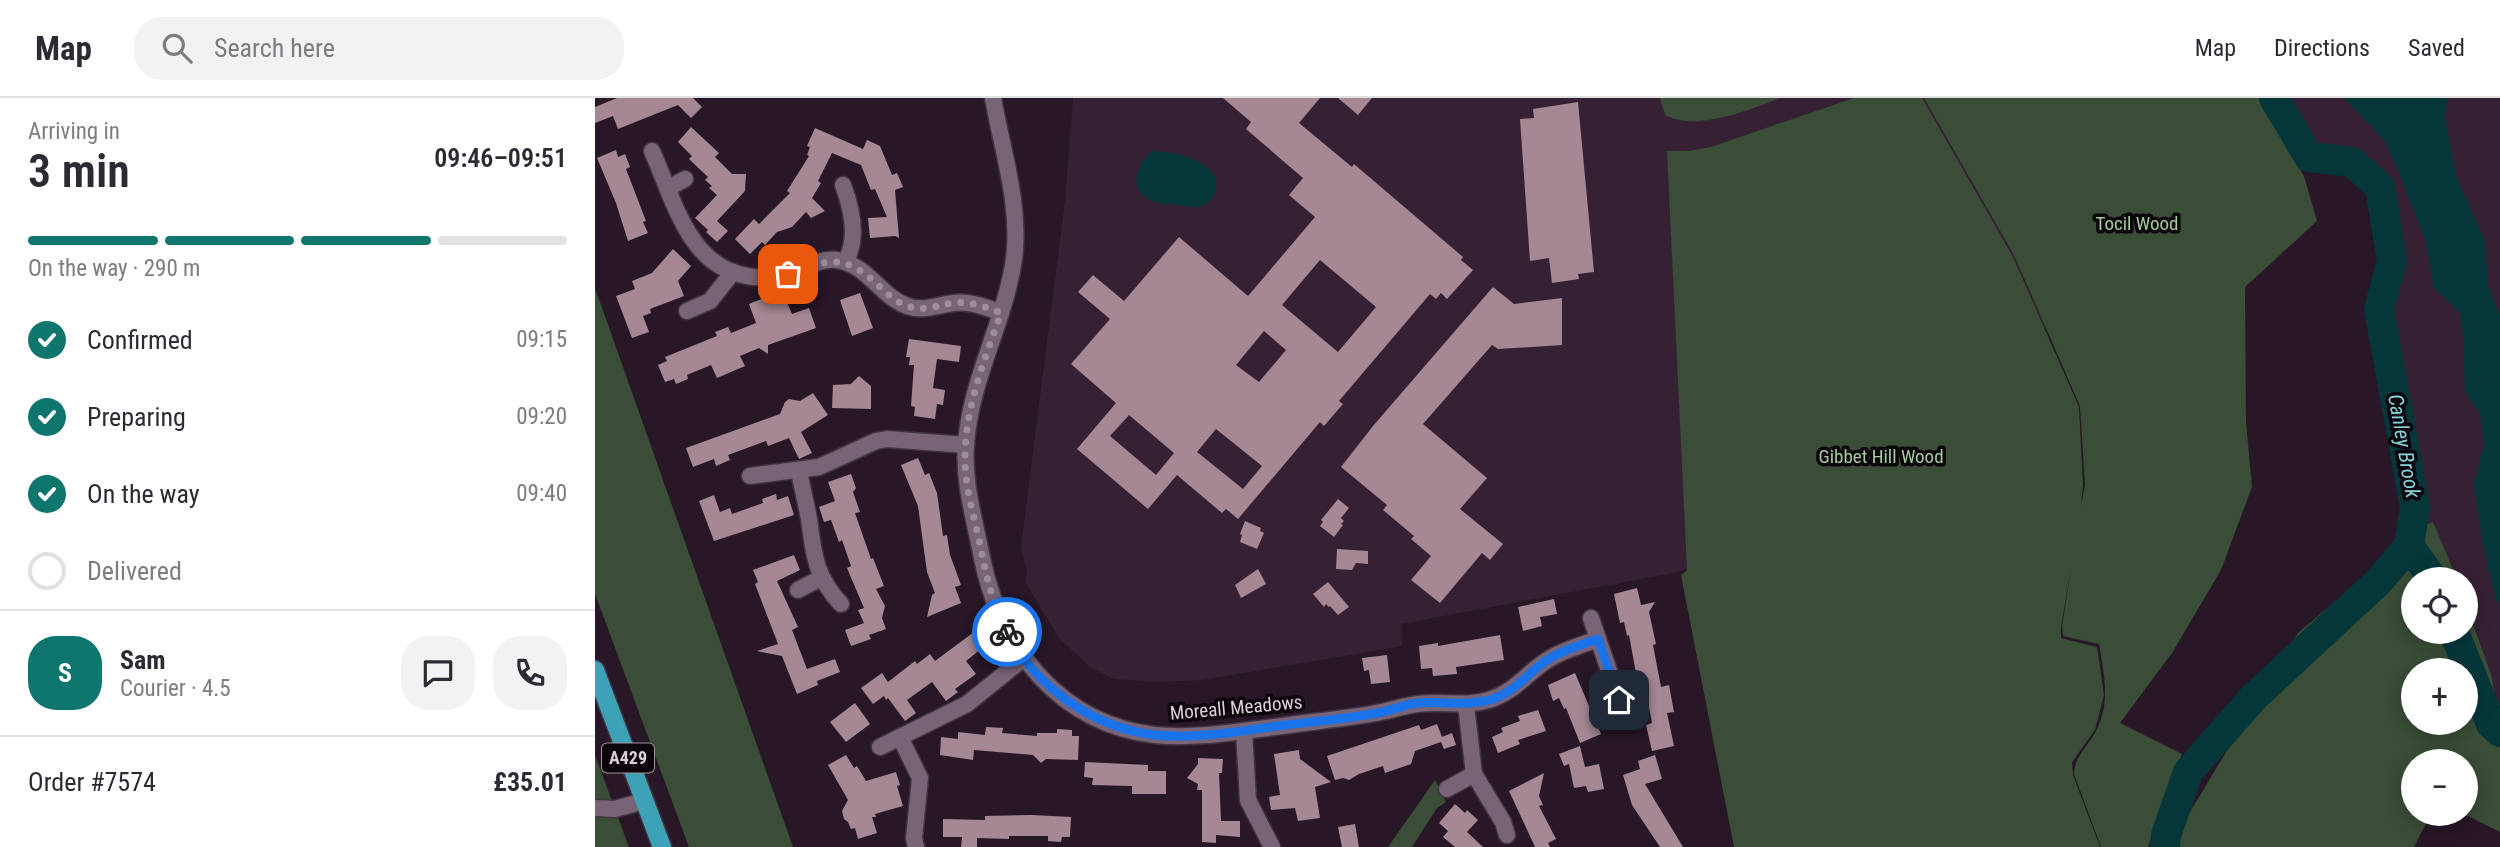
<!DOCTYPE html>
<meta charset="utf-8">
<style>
body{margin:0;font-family:"Roboto Condensed",sans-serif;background:#f2f2f3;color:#2b2b33;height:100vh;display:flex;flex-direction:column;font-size:26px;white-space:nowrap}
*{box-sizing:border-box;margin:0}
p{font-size:23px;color:#7c7c81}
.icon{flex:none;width:38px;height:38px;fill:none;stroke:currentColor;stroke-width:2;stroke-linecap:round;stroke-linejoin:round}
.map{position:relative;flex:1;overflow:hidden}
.drawer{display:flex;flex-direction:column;background:#fff;width:595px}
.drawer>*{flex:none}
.buttons{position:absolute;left:1806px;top:469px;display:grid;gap:14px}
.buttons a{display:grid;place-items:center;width:77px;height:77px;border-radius:50%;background:#fff;box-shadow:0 4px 18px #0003;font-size:35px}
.pin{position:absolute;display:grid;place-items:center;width:60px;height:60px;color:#fff;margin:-30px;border-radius:14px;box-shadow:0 4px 10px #0006}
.courier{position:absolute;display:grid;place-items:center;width:70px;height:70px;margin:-35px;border:5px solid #1a73e8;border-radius:50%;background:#fff;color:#222;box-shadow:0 2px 9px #0007}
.overview em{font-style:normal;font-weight:600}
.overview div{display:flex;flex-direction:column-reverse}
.overview{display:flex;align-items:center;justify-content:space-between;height:119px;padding:0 28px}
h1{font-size:46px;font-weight:600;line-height:52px}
.bar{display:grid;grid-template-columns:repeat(4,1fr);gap:10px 7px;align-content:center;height:84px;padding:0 28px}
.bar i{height:9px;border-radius:5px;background:#e1e1e2}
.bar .on{background:#0f766e}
.bar p{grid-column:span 4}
.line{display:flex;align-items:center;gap:18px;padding:0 28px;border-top:2px solid #e1e1e2}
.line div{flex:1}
.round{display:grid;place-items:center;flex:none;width:74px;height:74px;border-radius:28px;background:#f2f2f3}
ol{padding:0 28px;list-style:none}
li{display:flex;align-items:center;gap:21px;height:77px}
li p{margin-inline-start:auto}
li .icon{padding:7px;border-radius:50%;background:#0f766e;color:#fff;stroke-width:4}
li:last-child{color:#7c7c81}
li i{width:38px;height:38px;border:4px solid #e1e1e2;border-radius:50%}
header{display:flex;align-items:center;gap:42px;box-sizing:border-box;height:98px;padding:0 35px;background:#fff;border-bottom:2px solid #e1e1e2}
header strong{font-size:33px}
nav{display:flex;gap:38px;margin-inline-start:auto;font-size:24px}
.search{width:490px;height:63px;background:#f2f2f3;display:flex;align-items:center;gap:18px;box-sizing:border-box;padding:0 24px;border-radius:28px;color:#7c7c81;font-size:26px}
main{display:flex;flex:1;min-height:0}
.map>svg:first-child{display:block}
</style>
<header>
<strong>Map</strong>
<div class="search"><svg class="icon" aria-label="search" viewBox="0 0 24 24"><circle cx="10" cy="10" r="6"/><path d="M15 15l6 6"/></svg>Search here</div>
<nav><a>Map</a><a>Directions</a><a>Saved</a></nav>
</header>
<main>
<section class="drawer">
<div class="overview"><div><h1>3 min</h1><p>Arriving in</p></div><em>09:46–09:51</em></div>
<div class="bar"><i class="on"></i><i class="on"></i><i class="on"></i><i></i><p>On the way · 290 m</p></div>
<ol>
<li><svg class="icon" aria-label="check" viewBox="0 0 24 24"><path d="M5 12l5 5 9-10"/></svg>Confirmed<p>09:15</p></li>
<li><svg class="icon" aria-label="check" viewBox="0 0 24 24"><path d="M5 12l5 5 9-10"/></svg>Preparing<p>09:20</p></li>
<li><svg class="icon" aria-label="check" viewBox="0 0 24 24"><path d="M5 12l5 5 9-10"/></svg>On the way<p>09:40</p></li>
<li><i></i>Delivered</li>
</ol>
<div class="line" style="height:126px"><b class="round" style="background:#0f766e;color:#fff">S</b><div><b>Sam</b><p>Courier · 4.5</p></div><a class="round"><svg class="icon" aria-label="chat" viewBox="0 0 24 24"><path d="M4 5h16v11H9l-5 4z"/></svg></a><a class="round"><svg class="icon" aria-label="phone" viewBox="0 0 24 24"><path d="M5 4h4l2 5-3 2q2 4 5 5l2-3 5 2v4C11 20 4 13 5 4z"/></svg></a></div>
<div class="line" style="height:91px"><div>Order #7574</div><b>£35.01</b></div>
</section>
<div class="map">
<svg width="1905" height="749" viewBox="0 0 1905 749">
<rect width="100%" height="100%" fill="#281727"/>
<path fill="#362134" d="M478 0H1905V614L1895 603 1871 534V481H1846L1833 446 1795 213 1805 157 1793 83 1750 48 1718 51 1088 473 806 526 807 548 608 582 564 584 519 581 495 569 464 540 430 484 432 474 426 449 470 103Z"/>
<g fill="#394d37" fill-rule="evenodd">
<path d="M1065 0H1186C1153 12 1103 34 1070 17Z"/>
<path d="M1259 0H1327L1418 159 1484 309 1488 387 1486 408 1490 387 1485 308 1419 157 1329 0H1667L1678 25 1709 78 1722 123 1650 189 1651 324 1657 389 1626 472 1577 555 1525 625 1587 656 1553 749H1506L1479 676C1480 657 1493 649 1501 633 1516 605 1509 576 1504 546L1468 538 1467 529 1476 470 1466 529V540L1502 549 1509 597 1500 632 1477 664 1478 677 1505 749H1139L1086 477 1092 472 1072 53H1093L1116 49Z"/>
<path d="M0 190 198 749H94L0 496Z"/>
<path d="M1838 424 1862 481H1818V534H1871V507L1897 579 1900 601 1905 607V734L1869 716H1871V663H1818V716H1836L1819 749H1584V732L1703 535 1776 473 1810 435ZM1818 572H1871V625H1818Z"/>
<path d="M0 657 34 749H0Z"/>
<path d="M840 682 851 704 842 710 817 749H793Z"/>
</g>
<g fill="#05373a">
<path d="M1749 0H1852L1850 19 1861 78 1890 143 1893 187 1905 219V506L1901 502 1887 442 1879 386 1889 346 1885 316 1870 293 1868 236 1864 214 1839 190 1830 141 1803 72 1789 42Z"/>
<path d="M557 53C577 53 625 62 621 90 620 98 616 104 609 107 601 111 590 108 582 107 573 106 563 106 555 102 532 91 542 66 557 53Z"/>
</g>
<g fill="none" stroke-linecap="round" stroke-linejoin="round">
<g stroke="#05373a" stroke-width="30">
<path d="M1814 448 1838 481"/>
<path d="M1859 534 1896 626 1905 634"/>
<path d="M1570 749 1571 737 1593 674 1659 599 1783 484 1814 448 1820 409 1784 211 1797 163 1785 89 1757 64 1714 59 1679 0"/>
</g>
</g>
<g fill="#a58894" fill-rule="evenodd">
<path d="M22 0H98L107 9 96 20 83 7 23 31 18 18 0 25V9Z"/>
<path d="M628 0H725L704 25 757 69 759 66 868 159 866 162 878 172 852 201 846 195 841 201 835 196 744 303 748 306 729 328 725 324 643 421 631 411 627 415 582 377 553 411 482 351 521 305 476 266 515 221 483 194 498 177 529 203 584 139 653 198 720 119 694 97 708 80 651 31 656 24ZM725 162 781 209 743 254 687 207ZM669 233 691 252 664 284 641 267ZM534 317 579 355 561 377 515 338ZM621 331 667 368 648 391 602 354Z"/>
<path d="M743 0H777L763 17Z"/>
<path d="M983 4 999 174 983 176 984 181 957 185 954 160 935 163 925 21 939 20 938 11Z"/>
<path d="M96 29 124 55 120 59 137 76H151L150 93 122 123 133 133 122 144 111 134 113 132 100 120 122 97 114 90 117 88 110 82 113 79 94 61 97 58 83 44Z"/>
<path d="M220 30 268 51 272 42 285 48 297 77 302 75 308 89 300 92 304 140 300 138 275 140 273 120 292 119 280 91 276 92 266 67 237 55 223 83 226 85 217 100 230 113 216 120 211 114 197 129 182 134 170 147 167 144 155 156 140 141 159 121 164 126 195 95 192 93 214 58 212 57 215 49 212 48Z"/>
<path d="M21 52 23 59 30 56 35 69 31 71 51 123 48 124 53 135 33 143 21 105 2 60Z"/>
<path d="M78 151 96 168 83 183 89 198 55 211 56 215 48 218 54 234 37 240 21 198 40 191 37 183 57 175Z"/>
<path d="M898 189 919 206 967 200V247L903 251 897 247 828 326 892 380 865 411 908 446 895 462 887 455 845 505 816 482 836 458 816 441 819 438 788 412 792 407 746 369 778 328Z"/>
<path d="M187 193 197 216 214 210 221 230 173 247V256L164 250 145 258 150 268 122 280 116 267 92 277 93 281 81 286 79 281 70 284 63 267 72 263 70 259 122 238 120 234 133 229 136 235 161 225 154 206Z"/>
<path d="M265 195 278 230 257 238 245 202Z"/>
<path d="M314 241 366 248 364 264 342 261 338 290 350 292 348 307 342 306 340 321 319 318 320 309 316 308 319 267H314L315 259H311Z"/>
<path d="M264 278 276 288V311L237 310 238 287 256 286Z"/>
<path d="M218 295 233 317 206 334 217 355 204 361 194 340 173 348 171 343 133 357 135 362 121 368 119 361 98 369 91 350 185 316 190 304 194 301 205 303Z"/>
<path d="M323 360 330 377 334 375 342 395 348 438 352 437 355 457 366 487 360 489 366 505 332 519 337 497 340 495 332 474 323 408 306 367Z"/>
<path d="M256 376 261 390 258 394 265 414 260 415 276 461 278 460 289 488 281 491 290 508 287 520 291 531 274 537 276 541 256 548 250 532 269 525 263 512 269 510 252 470 256 468 247 442 244 444 236 422 229 424 224 409 240 403 233 384Z"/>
<path d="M181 396 182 402 193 398 199 417 119 443 104 403 119 397 125 414 135 410 137 416 168 405 167 401Z"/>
<path d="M743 401 754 410 746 420 749 423 746 426 748 427 739 439 725 428 728 424 726 422Z"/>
<path d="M650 423 666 430 665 433 669 435 662 451 645 444 647 437 645 436Z"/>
<path d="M742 451 773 453V466L761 465 757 472 741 471Z"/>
<path d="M199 457 205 472 182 483 203 529 197 532 212 571 240 561 245 574 222 583 223 587 202 596 187 558 162 553 183 546 160 486 163 484 158 472Z"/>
<path d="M663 471 671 486 646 500 640 487Z"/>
<path d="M733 484 754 509 743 517 735 508 734 509 731 506 729 509 718 496Z"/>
<path d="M1042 490 1046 507 1060 504 1054 514 1061 546 1058 547 1066 589 1074 587 1079 614 1072 615 1079 648 1057 653 1051 627 1057 625 1049 584 1043 586 1034 537 1032 538 1029 524 1025 525 1019 496Z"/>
<path d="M959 501 962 516 945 519 947 528 928 533 923 509Z"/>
<path d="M379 534 390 548 371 563 381 576 360 591 363 594 351 603 337 584 312 602 321 615 310 623 293 600 291 602 289 598 278 606 266 590 287 575 293 584 320 563 322 566 335 556 340 563Z"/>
<path d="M905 537 909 562 861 569 862 576 838 578 837 570 826 571 824 548 843 545V548Z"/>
<path d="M792 557 795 584 776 586 774 572 769 573 767 560Z"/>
<path d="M980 575 1006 636 985 645 971 610 969 611 964 600 958 603 953 587Z"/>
<path d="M260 605 275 626 251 644 235 624Z"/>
<path d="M943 612 951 633 923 642 925 646 903 655 897 639 908 634 906 630 925 623 923 618Z"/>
<path d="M842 626 847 639 857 635 861 647 849 651 846 644 820 653 816 666 790 675 788 668 764 676 754 682 748 680 740 682 732 658 824 627 826 632Z"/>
<path d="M391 629 408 630 407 635 442 638V635H462V631L477 632V638H484L483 662 451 661 446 665 438 657 379 652 378 662 345 657 346 639 363 641V634L390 637Z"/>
<path d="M985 648 990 669 1004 666 1009 691 993 694 991 688 979 690 974 666 969 668 964 656Z"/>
<path d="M704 652 705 661 736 684 720 689 725 720 703 723 700 710 676 712 674 699 685 697 679 656Z"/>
<path d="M251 657 259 670 262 668 271 683 301 674 305 687 302 688 308 708 280 716 281 719H277L282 735 263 741 260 730 256 731 253 724 249 721 247 713 253 702 233 667Z"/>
<path d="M1060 657 1067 681 1050 686 1088 749H1065L1037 707 1028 677 1045 671 1043 663Z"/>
<path d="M603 660 628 661 627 675H624L626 723H645V739L621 737V745L607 744V692H602L603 686 592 680 603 666Z"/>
<path d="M490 664 553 667V673H571V696H537V688L497 687 498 680 489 679Z"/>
<path d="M949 675 944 698 948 707 944 708 961 741 953 745 955 749H940L914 693Z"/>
<path d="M860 706 870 715 872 712 883 722 872 734 888 749H860L848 739 853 733 844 725Z"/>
<path d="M437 717 476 719 475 739H467L466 744 453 743V738H414V741L382 740V749H366L367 739H348V721L390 722V718Z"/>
<path d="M760 726 764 749H747L743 729Z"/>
</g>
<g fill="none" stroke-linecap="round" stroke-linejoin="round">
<defs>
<g id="street">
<path d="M398 0C407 52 426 107 419 161 410 224 375 282 371 347 368 385 380 423 387 460 405 549 464 626 560 637 599 641 641 634 680 629 714 624 748 621 781 615 793 613 805 609 817 607 842 601 866 610 894 602 917 595 930 578 948 565 965 553 984 548 1003 541"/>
<path d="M57 53C83 112 98 186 179 179 201 177 219 160 241 162 271 165 285 198 312 208 328 214 342 207 359 205 375 203 391 209 406 215"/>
<path d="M248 87C257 111 264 141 250 164"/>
<path d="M73 90 90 81"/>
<path d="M92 213 115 203 138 174"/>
<path d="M204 373C207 389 211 405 214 421 219 457 220 478 246 506"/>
<path d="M155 378 224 369 281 343 292 341 371 347"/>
<path d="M203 492 226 480"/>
<path d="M996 520 1024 602"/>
<path d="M649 633 653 702 677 749"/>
<path d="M305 639 325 680 319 740 321 749"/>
<path d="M285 649 372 606 429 560"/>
<path d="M879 676 908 724 912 737"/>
<path d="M852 691 879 676 871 607"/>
<path d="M0 710 20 711 49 703"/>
</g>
<path id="primary" d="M0 572 67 749"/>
</defs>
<use href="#street" stroke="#413440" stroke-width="19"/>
<use href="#primary" stroke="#413440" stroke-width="21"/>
<use href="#street" stroke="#786476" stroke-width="16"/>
<use href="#primary" stroke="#3ea2b6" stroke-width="18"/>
</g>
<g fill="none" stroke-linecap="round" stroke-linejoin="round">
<path stroke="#9c8f9b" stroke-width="7" stroke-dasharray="0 12.6" d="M193 176C234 160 251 156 285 189 294 198 304 206 316 209 331 213 344 207 358 205 375 203 391 209 406 215 388 266 365 322 371 378 373 399 379 420 384 441 390 474 397 504 412 534"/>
<path stroke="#1a73e8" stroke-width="9" d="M412 534C440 589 499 630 560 637 600 641 642 634 682 628 715 624 749 621 783 615 796 613 810 606 824 605 850 603 872 609 898 601 918 594 929 580 945 567 962 554 983 548 1003 541L1024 602"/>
</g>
<g text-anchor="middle" stroke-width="7" stroke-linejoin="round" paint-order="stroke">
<rect fill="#0c060c" stroke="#9d939c" stroke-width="2" x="7" y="645.5" width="52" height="29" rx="5"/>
<g font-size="18" font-weight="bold" fill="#dbcfda">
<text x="33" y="666">A429</text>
</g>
<g font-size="19" fill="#a2cc9c" stroke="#0c060c">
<text x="1542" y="132">Tocil Wood</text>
<text x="1286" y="365">Gibbet Hill Wood</text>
</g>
<g font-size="19" fill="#dbcfda" stroke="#0c060c">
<text transform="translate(641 609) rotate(-5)" y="7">Moreall Meadows</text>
</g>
<g font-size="21" font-style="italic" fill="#84d5da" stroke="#0c060c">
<text transform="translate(1809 348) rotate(80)" y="7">Canley Brook</text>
</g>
</g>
</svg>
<div class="buttons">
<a><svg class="icon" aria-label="locate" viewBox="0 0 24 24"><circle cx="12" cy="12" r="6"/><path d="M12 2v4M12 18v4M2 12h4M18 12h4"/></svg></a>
<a>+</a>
<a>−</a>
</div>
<div class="pin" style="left:193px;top:176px;background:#ea580c"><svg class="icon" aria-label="bag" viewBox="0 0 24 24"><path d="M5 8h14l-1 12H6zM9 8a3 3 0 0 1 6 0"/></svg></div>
<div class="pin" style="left:1024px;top:602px;background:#1f2937"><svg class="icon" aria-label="home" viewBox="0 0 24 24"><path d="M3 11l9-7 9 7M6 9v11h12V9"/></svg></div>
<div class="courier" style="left:412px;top:534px"><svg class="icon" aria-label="bike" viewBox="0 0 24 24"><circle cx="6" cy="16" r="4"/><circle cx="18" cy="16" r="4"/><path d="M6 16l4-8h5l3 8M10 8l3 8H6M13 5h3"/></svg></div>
</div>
</main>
